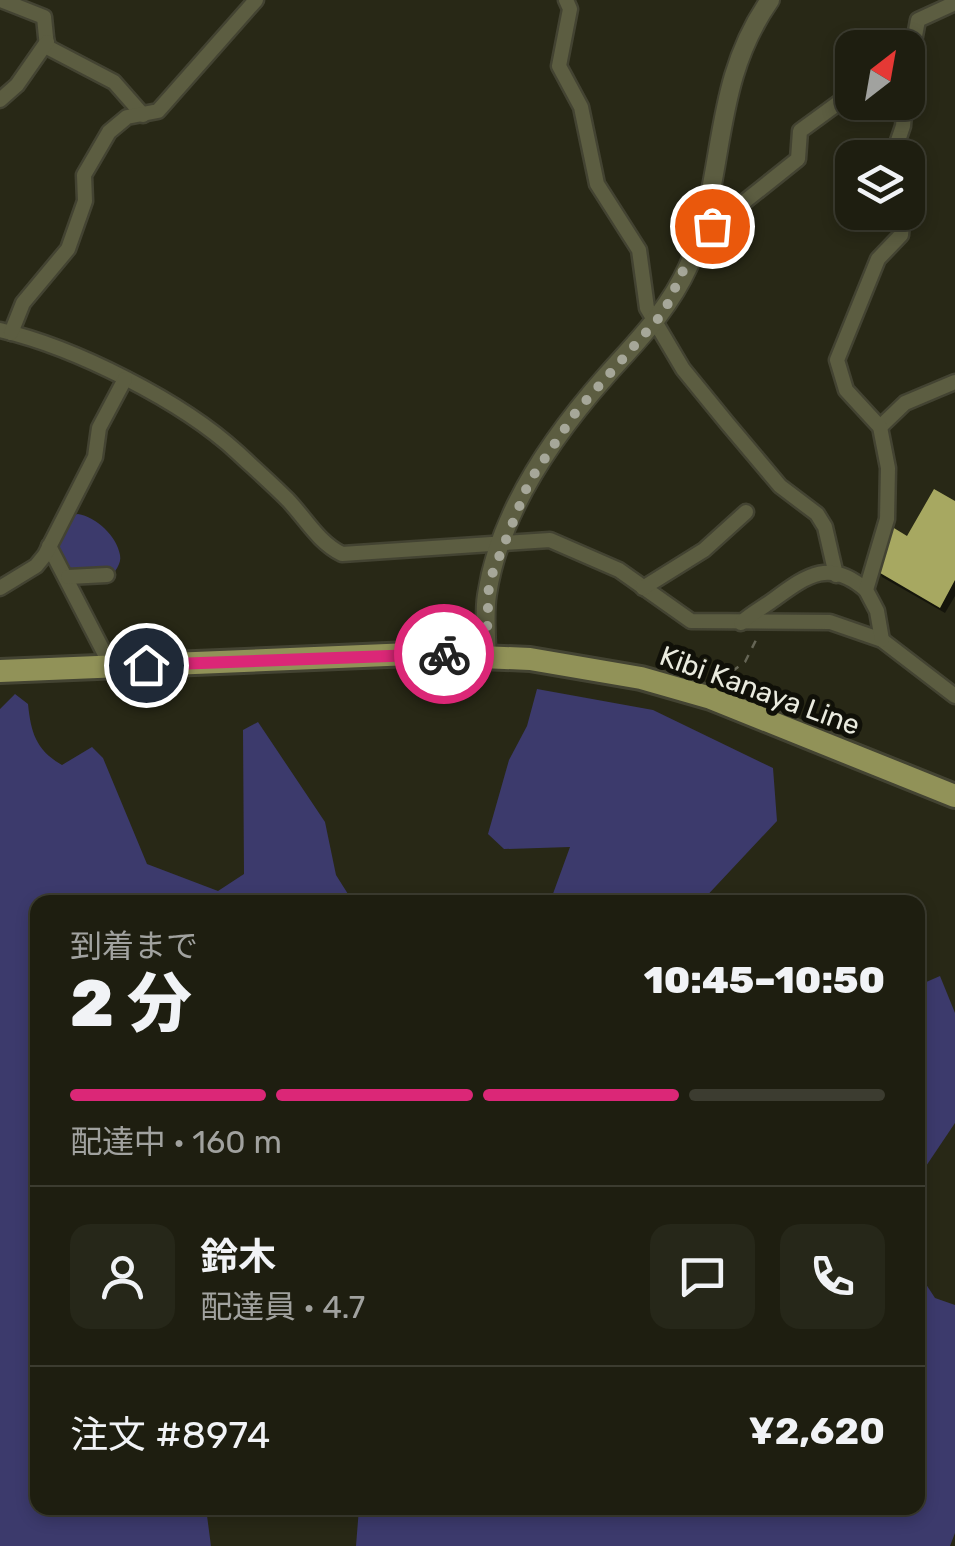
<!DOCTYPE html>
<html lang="ja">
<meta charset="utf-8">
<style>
body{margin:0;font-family:Rubik,"Noto Sans JP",sans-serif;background:#262719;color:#f1f3f6;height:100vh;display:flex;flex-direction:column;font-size:38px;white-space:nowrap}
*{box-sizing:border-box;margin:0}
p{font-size:32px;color:#a1a29f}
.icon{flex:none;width:55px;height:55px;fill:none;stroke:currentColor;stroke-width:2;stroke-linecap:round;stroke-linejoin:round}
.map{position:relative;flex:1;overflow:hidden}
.details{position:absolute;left:30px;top:895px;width:895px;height:620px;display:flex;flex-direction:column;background:#1e1e10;border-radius:20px;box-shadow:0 5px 15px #0003,0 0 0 2px #3c3c30}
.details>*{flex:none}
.needle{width:65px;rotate:31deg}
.tools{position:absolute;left:835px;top:30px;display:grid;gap:20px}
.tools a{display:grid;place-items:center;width:90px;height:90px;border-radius:20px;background:#1e1e10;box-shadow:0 5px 15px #0003,0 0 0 2px #3c3c30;font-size:50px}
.pin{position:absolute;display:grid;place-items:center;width:85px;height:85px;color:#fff;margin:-42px;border:5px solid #fff;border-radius:50%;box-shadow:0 2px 10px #0007}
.courier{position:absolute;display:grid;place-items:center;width:100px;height:100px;margin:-50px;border:8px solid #db2777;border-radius:50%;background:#fff;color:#222;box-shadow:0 2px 12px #0007}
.headline em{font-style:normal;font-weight:800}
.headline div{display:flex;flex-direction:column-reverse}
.headline{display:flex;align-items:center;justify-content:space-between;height:170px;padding:0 40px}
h1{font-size:65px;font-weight:800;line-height:75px}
.bar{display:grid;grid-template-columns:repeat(4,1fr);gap:15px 10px;align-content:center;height:120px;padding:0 40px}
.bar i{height:12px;border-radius:8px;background:#3c3c30}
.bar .on{background:#db2777}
.bar p{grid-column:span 4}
.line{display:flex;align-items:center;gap:25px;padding:0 40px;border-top:2px solid #3c3c30}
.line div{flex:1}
.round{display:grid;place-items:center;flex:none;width:105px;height:105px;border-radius:20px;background:#262719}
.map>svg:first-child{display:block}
</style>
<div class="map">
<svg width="955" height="1546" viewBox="0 0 955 1546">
<rect width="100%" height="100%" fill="#282816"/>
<g fill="#3c3a6c">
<path d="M78 514C96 517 117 536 120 555 122 564 114 571 111 579L74 581C55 548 51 547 72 515Z"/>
<path d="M537 689 653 710 773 768 777 821 701 902H550L570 847 504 849 488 834 509 760 527 726Z"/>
<path d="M15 694 28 704C31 733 36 750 62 765L92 747 103 758 147 864 218 891 244 874 243 730 258 722 325 822 336 875 353 902H38V1508H206L211 1546H0V709Z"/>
<path d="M940 976 955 1013V1123L918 1178V994L924 983Z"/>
<path d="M918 1272 935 1298 955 1305V1533L950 1546H356L359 1508H918Z"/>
</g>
<path fill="#0007" d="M955 504V596L945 613 882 577 878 569 908 539Z"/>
<path fill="#a7a861" d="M934 489 955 501V580L940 608 875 570 889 525 907 536Z"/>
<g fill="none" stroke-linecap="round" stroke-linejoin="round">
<defs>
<g id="minor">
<path d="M1 0 44 17 47 47 114 82 143 115"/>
<path d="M566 0 570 9 559 66 581 107 597 184 639 250 647 308 683 369 727 423 780 486 817 514 825 527 836 575"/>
<path d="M908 74 918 20 955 3"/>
<path d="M0 100 17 85 47 42"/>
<path d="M892 158 903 126 905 102"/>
<path d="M699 238 798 159 800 131 852 93"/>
<path d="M0 330C74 347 182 401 238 453 254 468 272 484 288 500 306 519 318 542 342 554L550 540 619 570 691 621 830 622 882 640 955 696"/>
<path d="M11 333 23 303 68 249 85 201 84 175 109 132 127 117 158 111 256 0"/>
<path d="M880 427 905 403 955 382"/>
<path d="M49 546 111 666"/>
<path d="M68 577 107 575"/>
<path d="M0 588 36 566 45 555 95 457 99 428 125 379"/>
<path d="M643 588 704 550 746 512"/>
<path d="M741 623C752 613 761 609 773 600 805 577 829 557 866 590"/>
<path d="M882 640 877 611 866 590 887 519 888 468 880 427 846 390 837 360 878 259 901 235 903 212"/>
</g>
<path id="tertiary" d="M487 656C486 636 484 614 487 595 499 513 552 437 606 376 637 341 668 311 688 267 728 177 709 87 770 0"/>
<path id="primary" d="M0 671 411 654 530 659 641 678 711 698 955 796"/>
</defs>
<use href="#minor" stroke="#434332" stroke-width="19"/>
<use href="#tertiary" stroke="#434332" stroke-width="22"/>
<use href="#primary" stroke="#434332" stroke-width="28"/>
<path stroke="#656555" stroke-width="2.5" stroke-dasharray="8 8" stroke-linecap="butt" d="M719 681 745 662 758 636"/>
<use href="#minor" stroke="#5c5d41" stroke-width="14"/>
<use href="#tertiary" stroke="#5c5d41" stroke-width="18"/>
<use href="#primary" stroke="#919258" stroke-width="22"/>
</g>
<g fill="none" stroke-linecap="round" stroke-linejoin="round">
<path stroke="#a6a799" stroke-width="10" stroke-dasharray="0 18" d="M444 654 486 656 489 582 529 482 576 412 664 312 698 238 712 226"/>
<path stroke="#db2777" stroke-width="12" d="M146 665 444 654"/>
</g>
<g text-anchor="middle" stroke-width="10" stroke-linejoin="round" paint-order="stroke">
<g font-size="28" fill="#eaebdf" stroke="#101008">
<text transform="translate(760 690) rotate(20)" y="10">Kibi Kanaya Line</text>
</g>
</g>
</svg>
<div class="tools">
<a><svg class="needle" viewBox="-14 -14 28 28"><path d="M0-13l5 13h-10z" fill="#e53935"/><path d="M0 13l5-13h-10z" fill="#a1a29f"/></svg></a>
<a><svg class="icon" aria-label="layers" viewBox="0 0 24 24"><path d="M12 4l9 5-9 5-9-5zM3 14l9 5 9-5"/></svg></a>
</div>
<div class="pin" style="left:712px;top:226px;background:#ea580c"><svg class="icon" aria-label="bag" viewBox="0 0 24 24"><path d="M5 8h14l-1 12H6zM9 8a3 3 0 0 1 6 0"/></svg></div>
<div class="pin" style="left:146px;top:665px;background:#1f2937"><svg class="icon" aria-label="home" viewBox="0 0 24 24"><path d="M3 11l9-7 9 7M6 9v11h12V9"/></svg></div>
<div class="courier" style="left:444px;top:654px"><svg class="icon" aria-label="bike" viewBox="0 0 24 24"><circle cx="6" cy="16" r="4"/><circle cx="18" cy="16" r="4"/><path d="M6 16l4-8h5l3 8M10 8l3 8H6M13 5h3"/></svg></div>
<section class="details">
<div class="headline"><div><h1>2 分</h1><p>到着まで</p></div><em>10:45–10:50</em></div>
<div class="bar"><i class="on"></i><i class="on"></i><i class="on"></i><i></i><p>配達中 · 160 m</p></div>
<div class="line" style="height:180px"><a class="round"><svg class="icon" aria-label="person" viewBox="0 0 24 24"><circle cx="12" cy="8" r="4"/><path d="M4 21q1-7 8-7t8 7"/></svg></a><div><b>鈴木</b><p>配達員 · 4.7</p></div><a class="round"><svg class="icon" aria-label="chat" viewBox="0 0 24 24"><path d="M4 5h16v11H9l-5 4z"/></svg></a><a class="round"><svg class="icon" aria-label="phone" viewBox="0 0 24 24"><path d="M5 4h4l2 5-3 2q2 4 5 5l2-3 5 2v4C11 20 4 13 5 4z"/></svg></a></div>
<div class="line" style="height:130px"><div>注文 #8974</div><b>¥2,620</b></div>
</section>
</div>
